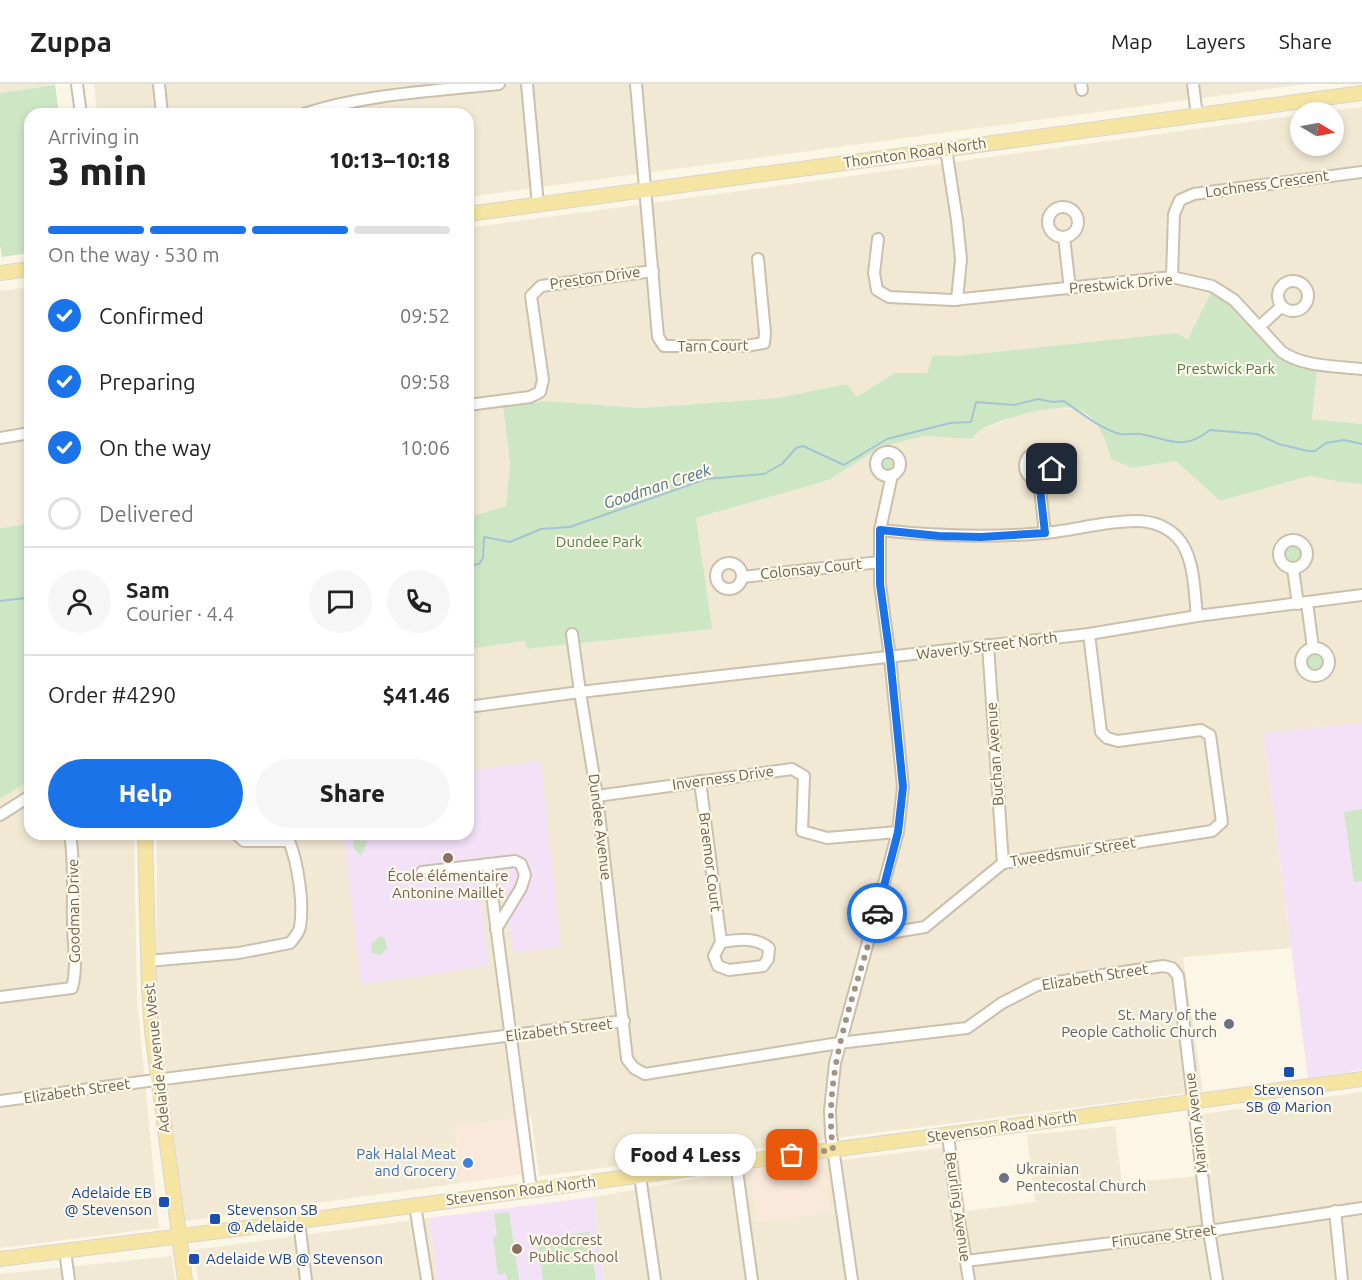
<!DOCTYPE html>
<meta charset="utf-8">
<style>
body{margin:0;font-family:Ubuntu,sans-serif;background:#f6f6f6;color:#222;height:100vh;display:flex;flex-direction:column;font-size:22px;white-space:nowrap}
*{box-sizing:border-box;margin:0}
p{font-size:20px;color:#767676}
.icon{flex:none;width:33px;height:33px;fill:none;stroke:currentColor;stroke-width:2;stroke-linecap:round;stroke-linejoin:round}
.map{position:relative;flex:1;overflow:hidden}
.side{position:absolute;left:24px;top:24px;width:450px;height:732px;display:flex;flex-direction:column;background:#fff;border-radius:18px;box-shadow:0 3px 9px #0003}
.side>*{flex:none}
.needle{width:39px;rotate:100deg}
.tools{position:absolute;left:1290px;top:18px;display:grid;gap:12px}
.tools a{display:grid;place-items:center;width:54px;height:54px;border-radius:50%;background:#fff;box-shadow:0 3px 9px #0003;font-size:30px}
.pin{position:absolute;display:grid;place-items:center;width:51px;height:51px;color:#fff;margin:-26px;border-radius:12px;box-shadow:0 3px 9px #0006}
.courier{position:absolute;display:grid;place-items:center;width:60px;height:60px;margin:-30px;border:4px solid #1a73e8;border-radius:50%;background:#fff;color:#222;box-shadow:0 2px 8px #0007}
.bubble{position:absolute;height:42px;border-radius:21px;background:#fff;box-shadow:0 3px 9px #0003;font-size:20px;font-weight:800;line-height:42px;text-align:center}
.overview em{font-style:normal;font-weight:800}
.overview div{display:flex;flex-direction:column-reverse}
.overview{display:flex;align-items:center;justify-content:space-between;height:102px;padding:0 24px}
h1{font-size:39px;font-weight:800;line-height:45px}
.bar{display:grid;grid-template-columns:repeat(4,1fr);gap:9px 6px;align-content:center;height:72px;padding:0 24px}
.bar i{height:8px;border-radius:4px;background:#e0e0e0}
.bar .current{background:#1a73e8}
.bar p{grid-column:span 4}
.line{display:flex;align-items:center;gap:15px;padding:0 24px;border-top:2px solid #e0e0e0}
.line div{flex:1}
.round{display:grid;place-items:center;flex:none;width:63px;height:63px;border-radius:32px;background:#f6f6f6}
ol{padding:0 24px;list-style:none}
li{display:flex;align-items:center;gap:18px;height:66px}
li p{margin-inline-start:auto}
li .icon{padding:6px;border-radius:50%;background:#1a73e8;color:#fff;stroke-width:4}
li:last-child{color:#767676}
li i{width:33px;height:33px;border:3px solid #e0e0e0;border-radius:50%}
.cta{display:flex;gap:12px;margin-top:auto;padding:12px 24px}
.cta a{flex:1;height:69px;border-radius:36px;background:#1a73e8;color:#fff;font-size:24px;font-weight:800;line-height:69px;text-align:center}
.cta a+a{background:#f6f6f6;color:#222}
header{display:flex;align-items:center;gap:36px;box-sizing:border-box;height:84px;padding:0 30px;background:#fff;border-bottom:2px solid #e0e0e0}
header strong{font-size:28px}
nav{display:flex;gap:33px;margin-inline-start:auto;font-size:21px}
.map>svg:first-child{display:block}
</style>
<header>
<strong>Zuppa</strong>
<nav><a>Map</a><a>Layers</a><a>Share</a></nav>
</header>
<div class="map">
<svg width="1362" height="1196" viewBox="0 0 1362 1196">
<rect width="100%" height="100%" fill="#fbf6e5"/>
<g fill="#f2e9d4">
<path d="M0 0H55V1L0 9Z"/>
<path d="M94 0H1305L468 113V30H97Z"/>
<path d="M1362 23V340L1312 335 1298 281 1280 273 1188 255 1176 249 956 272 934 271 927 289H894L857 314 846 300 778 314 641 324 548 317 503 323 510 379 506 423 468 434V144L1300 31V62H1334V28H1320Z"/>
<path d="M30 203V440L0 444V207Z"/>
<path d="M1049 324 1079 325 1103 345 1111 375 1132 384 1176 377 1220 417 1310 392 1340 398 1362 400V639L1263 649 1291 864 1183 873 1203 1007 539 1092 531 1032 455 1043 461 1099 185 1137 156 906 157 750H468V565L525 557 527 565 711 545 696 434 829 396 881 363 924 352 972 355 980 346 1014 333Z"/>
<path d="M30 696V750H134L137 915 159 1144 0 1164V715Z"/>
<path d="M1362 1008V1196H604L594 1113 750 1085 757 1138 830 1128 824 1075 842 1076 957 1062 966 1127 1035 1118 1027 1051 1115 1042 1122 1099 1211 1091 1203 1030Z"/>
<path d="M429 1134 437 1196H198L194 1166Z"/>
<path d="M172 1172 175 1196H0V1190Z"/>
</g>
<g fill="#fae9da">
<path d="M523 1033 530 1089 461 1099 455 1043Z"/>
<path d="M824 1075 831 1128 757 1138 750 1085Z"/>
</g>
<g fill="#f3e2f7">
<path d="M1362 639V986L1308 994 1263 649Z"/>
<path d="M541 677 561 863 513 869 501 799 480 802 488 882 361 901 343 750H468V687Z"/>
<path d="M594 1113 604 1196H437L429 1134Z"/>
</g>
<g fill="#cde7c5">
<path d="M55 1 59 30H30V169L2 173 0 160V9Z"/>
<path d="M1211 209 1225 216 1238 227 1280 273 1298 281 1317 283 1312 335 1362 340V400L1340 398 1310 392 1220 417 1176 377 1132 384 1111 375C1105 354 1101 337 1080 326 1063 317 999 335 982 345 978 347 975 351 972 355L924 352 881 363 829 396 696 434 712 545 527 565 525 557 468 565V434L506 422 510 379 503 323 548 317 641 324 778 314 846 300 857 313 894 289H927L933 271 956 272 1176 249 1188 255Z"/>
<circle cx="888" cy="380" r="8"/>
<circle cx="1039" cy="383" r="10"/>
<path d="M30 440V696L0 715V444Z"/>
<circle cx="1293" cy="470" r="10"/>
<circle cx="1316" cy="579" r="10"/>
<path d="M1362 725V797L1354 798 1344 728Z"/>
<path d="M353 756 368 757 361 772 354 764Z"/>
<path d="M380 852 385 854 387 865 380 871 372 869 371 860Z"/>
<path d="M509 1128 519 1196H507L506 1189 498 1191 493 1154 497 1152 494 1130Z"/>
<path d="M589 1148 596 1196H543L537 1155Z"/>
</g>
<g fill="none" stroke-linecap="round" stroke-linejoin="round">
<g stroke="#a2c4d4" stroke-width="2">
<path d="M468 482 479 480 483 474 484 453 510 458 541 445 570 443 706 395 764 390 782 380 796 364 803 362 844 381 887 355 950 339 971 338 976 318 1014 321 1038 315 1053 318 1064 317C1078 327 1104 347 1121 350 1127 351 1134 349 1140 350 1170 355 1182 368 1210 346L1257 350 1279 360 1308 367H1315L1326 359 1344 356 1362 360"/>
<path d="M0 517 25 514 30 516"/>
</g>
<defs>
<g id="minor">
<path d="M77 0 81 30"/>
<path d="M159 0 162 30"/>
<path d="M527 0 538 121"/>
<path d="M636 0 658 253 664 262H746L764 259 765 249 758 175"/>
<path d="M1081 0 1082 6"/>
<path d="M1193 0 1197 32"/>
<path d="M304 30C364 10 436 7 499 0"/>
<path d="M946 65 957 136 961 175 957 216"/>
<circle cx="1063" cy="138" r="15"/>
<path d="M1064 153 1070 205"/>
<path d="M878 155 874 189 877 206 889 213 953 216 1172 193 1212 202 1234 216 1282 268C1304 283 1336 282 1362 285"/>
<path d="M1172 193 1174 130 1180 116 1194 110 1362 88"/>
<circle cx="1293" cy="212" r="15"/>
<path d="M1259 243 1282 222"/>
<path d="M468 321 530 313 540 308 543 296 531 212 541 202 653 187"/>
<path d="M0 354 30 349"/>
<circle cx="888" cy="380" r="12"/>
<circle cx="1039" cy="382" r="14"/>
<path d="M1039 396 1045 449"/>
<path d="M880 446C935 452 989 454 1045 449 1075 446 1105 437 1136 437 1152 437 1166 442 1177 453 1195 472 1194 507 1197 532"/>
<circle cx="1293" cy="470" r="14"/>
<circle cx="729" cy="492" r="13"/>
<path d="M1293 485 1298 520"/>
<path d="M742 493 880 478"/>
<path d="M1307 519 1313 564"/>
<path d="M572 550 580 608 597 712 627 975 634 984 645 990 839 959 967 944 1002 919 1037 901 1163 882 1172 884 1178 892 1209 1147 1217 1196"/>
<path d="M988 561 1003 779"/>
<circle cx="1315" cy="578" r="14"/>
<path d="M468 623 580 608 1089 550 1197 532 1362 511"/>
<path d="M700 697 721 858 714 872 718 882 729 886 763 882 768 875 769 864C755 852 738 856 721 858"/>
<path d="M597 712 792 685 804 692 802 747 827 754 898 748"/>
<path d="M0 731 30 712"/>
<path d="M488 780 531 1106"/>
<path d="M422 788 515 777 521 780 525 791 521 804 496 845"/>
<path d="M871 852 925 843 1003 779 1212 747 1222 738 1210 651 1201 646 1118 657 1107 654 1101 648 1089 550"/>
<path d="M148 877 239 869 290 859C294 854 299 849 300 843 304 820 298 779 289 757H244L236 750"/>
<path d="M0 913 72 904C78 882 73 861 73 839 72 809 75 780 70 750"/>
<path d="M0 1017 148 997 624 937"/>
<path d="M948 1051 957 1125 969 1196"/>
<path d="M736 1079 752 1196"/>
<path d="M640 1092 655 1196"/>
<path d="M415 1121 427 1196"/>
<path d="M1335 1127 1342 1196"/>
<path d="M299 1137 306 1196"/>
<path d="M65 1167 69 1196"/>
<path d="M966 1177 1209 1147 1362 1124"/>
<path d="M852 1196 831 1050 830 1026 835 979 898 748 903 703 890 573 880 500V446L892 391"/>
</g>
<g id="major">
<path d="M468 130 1362 9"/>
<path d="M0 189 30 185"/>
<path d="M145 750 149 904 152 947 185 1196"/>
<path d="M0 1175 307 1136 1362 995"/>
</g>
</defs>
<use href="#minor" stroke="#ccbfac" stroke-width="14"/>
<use href="#major" stroke="#dad6d0" stroke-width="16"/>
<use href="#minor" stroke="#fff" stroke-width="10"/>
<use href="#major" stroke="#f5e4a2" stroke-width="14"/>
</g>
<g fill="none" stroke-linecap="round" stroke-linejoin="round">
<path stroke="#a29482" stroke-width="6" stroke-dasharray="0 10.8" d="M792 1071 833 1066C822 984 857 907 877 829"/>
<path stroke="#1a73e8" stroke-width="8" d="M877 829 898 748 903 703 890 573 880 500V446L939 452 981 453 1045 449 1039 396 1048 393 1052 385"/>
</g>
<g fill="#8d6e63" stroke="#fef9eb" stroke-width="2">
<circle cx="448" cy="774" r="6"/>
<circle cx="517" cy="1165" r="6"/>
</g>
<g fill="#6b7280" stroke="#fef9eb" stroke-width="2">
<circle cx="1229" cy="940" r="6"/>
<circle cx="1004" cy="1094" r="6"/>
</g>
<g fill="#1a4fb4" stroke="#fef9eb" stroke-width="2">
<rect x="1283" y="982" width="12" height="12" rx="3"/>
<rect x="158" y="1112" width="12" height="12" rx="3"/>
<rect x="209" y="1129" width="12" height="12" rx="3"/>
<rect x="188" y="1169" width="12" height="12" rx="3"/>
</g>
<circle fill="#3f7fe0" stroke="#fef9eb" stroke-width="2" cx="468" cy="1079" r="6"/>
<g text-anchor="middle" stroke-width="4.5" stroke-linejoin="round" paint-order="stroke">
<g font-size="15" fill="#72604c" stroke="#fef9eb">
<text transform="translate(915 69) rotate(-8)" y="5">Thornton Road North</text>
<text transform="translate(1267 100) rotate(-8)" y="5">Lochness Crescent</text>
<text transform="translate(595 194) rotate(-8)" y="5">Preston Drive</text>
<text transform="translate(1121 200) rotate(-5)" y="5">Prestwick Drive</text>
<text transform="translate(713 262) rotate(-1)" y="5">Tarn Court</text>
<text transform="translate(811 485) rotate(-6)" y="5">Colonsay Court</text>
<text transform="translate(987 562) rotate(-7)" y="5">Waverly Street North</text>
<text transform="translate(995 670) rotate(-94)" y="5">Buchan Avenue</text>
<text transform="translate(723 694) rotate(-8)" y="5">Inverness Drive</text>
<text transform="translate(600 743) rotate(83)" y="5">Dundee Avenue</text>
<text transform="translate(1073 768) rotate(-9)" y="5">Tweedsmuir Street</text>
<text transform="translate(710 778) rotate(83)" y="5">Braemor Court</text>
<text transform="translate(74 827) rotate(-91)" y="5">Goodman Drive</text>
<text transform="translate(1095 893) rotate(-9)" y="5">Elizabeth Street</text>
<text transform="translate(559 946) rotate(-7)" y="5">Elizabeth Street</text>
<text transform="translate(157 974) rotate(-96)" y="5">Adelaide Avenue West</text>
<text transform="translate(77 1007) rotate(-8)" y="5">Elizabeth Street</text>
<text transform="translate(1196 1039) rotate(-97)" y="5">Marion Avenue</text>
<text transform="translate(1002 1043) rotate(-8)" y="5">Stevenson Road North</text>
<text transform="translate(521 1107) rotate(-7)" y="5">Stevenson Road North</text>
<text transform="translate(958 1123) rotate(82)" y="5">Beurling Avenue</text>
<text transform="translate(1164 1152) rotate(-7)" y="5">Finucane Street</text>
</g>
<g font-size="15" fill="#4f7c48" stroke="#fef9eb">
<text x="1226" y="290">Prestwick Park</text>
<text x="599" y="463">Dundee Park</text>
</g>
<g font-size="15" fill="#785e54" stroke="#fef9eb">
<text x="448" y="797">École élémentaire<tspan x="448" dy="17">Antonine Maillet</tspan></text>
<text x="529" y="1161" text-anchor="start">Woodcrest<tspan x="529" dy="17">Public School</tspan></text>
</g>
<g font-size="15" fill="#5b616d" stroke="#fef9eb" text-anchor="end">
<text x="1217" y="936">St. Mary of the<tspan x="1217" dy="17">People Catholic Church</tspan></text>
<text x="1016" y="1090" text-anchor="start">Ukrainian<tspan x="1016" dy="17">Pentecostal Church</tspan></text>
</g>
<g font-size="15" fill="#164399" stroke="#fef9eb" text-anchor="start">
<text x="1289" y="1011" text-anchor="middle">Stevenson<tspan x="1289" dy="17">SB @ Marion</tspan></text>
<text x="152" y="1114" text-anchor="end">Adelaide EB<tspan x="152" dy="17">@ Stevenson</tspan></text>
<text x="227" y="1131">Stevenson SB<tspan x="227" dy="17">@ Adelaide</tspan></text>
<text x="206" y="1180">Adelaide WB @ Stevenson</text>
</g>
<g font-size="15" fill="#366cbe" stroke="#fef9eb" text-anchor="end">
<text x="456" y="1075">Pak Halal Meat<tspan x="456" dy="17">and Grocery</tspan></text>
</g>
<g font-size="16" font-style="italic" fill="#4b758a" stroke="#fef9eb">
<text transform="translate(657 402) rotate(-18)" y="6">Goodman Creek</text>
</g>
</g>
</svg>
<div class="tools">
<a><svg class="needle" viewBox="-14 -14 28 28"><path d="M0-13l5 13h-10z" fill="#e53935"/><path d="M0 13l5-13h-10z" fill="#767676"/></svg></a>
</div>
<div class="pin" style="left:792px;top:1071px;background:#ea580c"><svg class="icon" aria-label="bag" viewBox="0 0 24 24"><path d="M5 8h14l-1 12H6zM9 8a3 3 0 0 1 6 0"/></svg></div>
<div class="pin" style="left:1052px;top:385px;background:#1f2937"><svg class="icon" aria-label="home" viewBox="0 0 24 24"><path d="M3 11l9-7 9 7M6 9v11h12V9"/></svg></div>
<div class="courier" style="left:877px;top:829px"><svg class="icon" aria-label="car" viewBox="0 0 24 24"><path d="M5 17H2v-5l4-1 3-4h7l3 4 3 1v5h-3M9 17h6M6 11h13"/><circle cx="7" cy="17" r="2"/><circle cx="17" cy="17" r="2"/></svg></div>
<div class="bubble" style="left:615px;top:1050px;width:141px">Food 4 Less</div>
<section class="side">
<div class="overview"><div><h1>3 min</h1><p>Arriving in</p></div><em>10:13–10:18</em></div>
<div class="bar"><i class="current"></i><i class="current"></i><i class="current"></i><i></i><p>On the way · 530 m</p></div>
<ol>
<li><svg class="icon" aria-label="check" viewBox="0 0 24 24"><path d="M5 12l5 5 9-10"/></svg>Confirmed<p>09:52</p></li>
<li><svg class="icon" aria-label="check" viewBox="0 0 24 24"><path d="M5 12l5 5 9-10"/></svg>Preparing<p>09:58</p></li>
<li><svg class="icon" aria-label="check" viewBox="0 0 24 24"><path d="M5 12l5 5 9-10"/></svg>On the way<p>10:06</p></li>
<li><i></i>Delivered</li>
</ol>
<div class="line" style="height:108px"><a class="round"><svg class="icon" aria-label="person" viewBox="0 0 24 24"><circle cx="12" cy="8" r="4"/><path d="M4 21q1-7 8-7t8 7"/></svg></a><div><b>Sam</b><p>Courier · 4.4</p></div><a class="round"><svg class="icon" aria-label="chat" viewBox="0 0 24 24"><path d="M4 5h16v11H9l-5 4z"/></svg></a><a class="round"><svg class="icon" aria-label="phone" viewBox="0 0 24 24"><path d="M5 4h4l2 5-3 2q2 4 5 5l2-3 5 2v4C11 20 4 13 5 4z"/></svg></a></div>
<div class="line" style="height:78px"><div>Order #4290</div><b>$41.46</b></div>
<div class="cta"><a>Help</a><a>Share</a></div>
</section>
</div>
